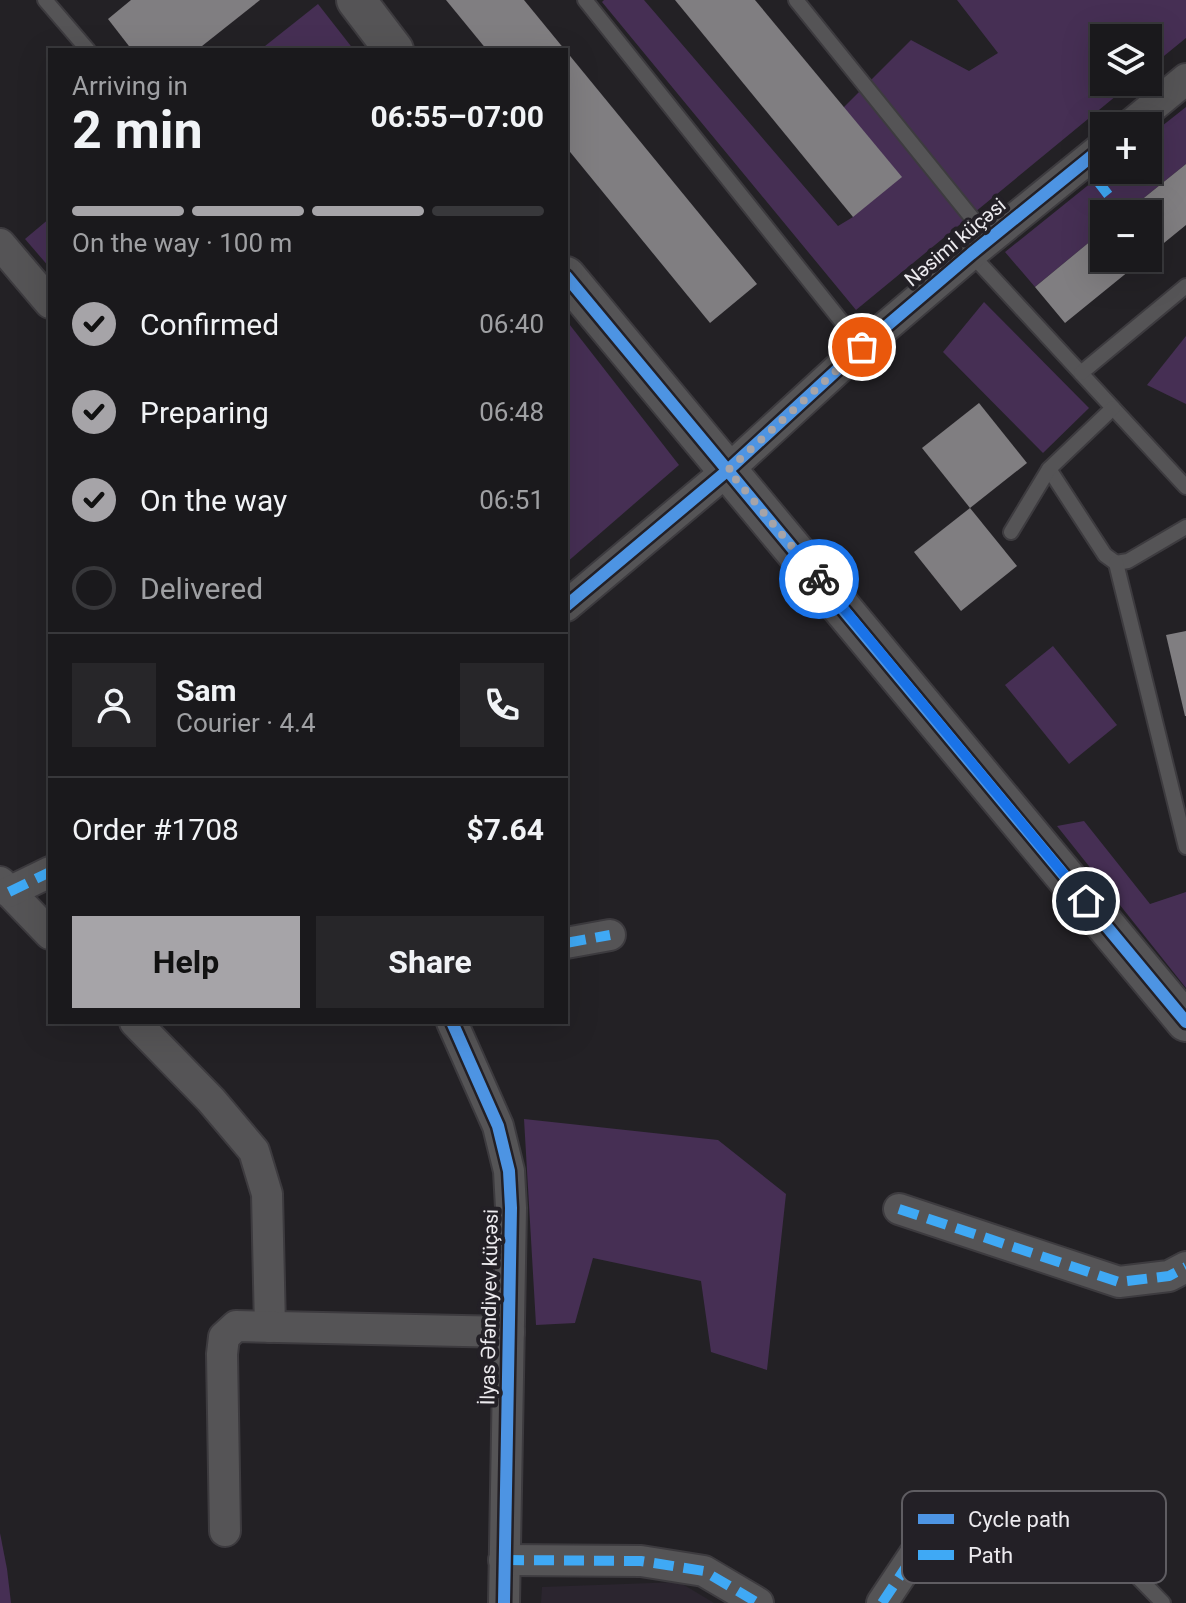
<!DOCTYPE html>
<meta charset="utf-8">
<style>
body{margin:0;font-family:Roboto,sans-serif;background:#272629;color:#f1f3f6;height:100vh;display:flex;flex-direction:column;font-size:30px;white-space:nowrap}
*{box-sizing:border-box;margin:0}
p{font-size:26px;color:#9fa0a3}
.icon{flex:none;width:44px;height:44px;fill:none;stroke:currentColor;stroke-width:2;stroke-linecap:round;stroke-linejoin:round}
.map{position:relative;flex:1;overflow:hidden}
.details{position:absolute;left:48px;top:48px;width:520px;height:976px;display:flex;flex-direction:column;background:#1a191c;border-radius:0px;box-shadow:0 8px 32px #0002,0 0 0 2px #38383b}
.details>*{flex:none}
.buttons{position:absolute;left:1090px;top:24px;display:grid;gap:16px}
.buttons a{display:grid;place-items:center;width:72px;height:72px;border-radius:0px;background:#1a191c;box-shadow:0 8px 32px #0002,0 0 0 2px #38383b;font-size:40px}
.pin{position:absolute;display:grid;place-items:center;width:68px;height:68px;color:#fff;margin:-34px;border:4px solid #fff;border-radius:50%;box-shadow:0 2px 8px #0007}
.courier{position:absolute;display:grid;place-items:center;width:80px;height:80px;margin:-40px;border:6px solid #1a73e8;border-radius:50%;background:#fff;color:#222;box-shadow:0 2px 10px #0007}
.overview em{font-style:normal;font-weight:700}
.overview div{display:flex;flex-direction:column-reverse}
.overview{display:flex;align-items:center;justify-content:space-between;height:136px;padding:0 24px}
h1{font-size:52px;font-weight:700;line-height:60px}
.bar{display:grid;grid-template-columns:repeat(4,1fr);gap:12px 8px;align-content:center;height:96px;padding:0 24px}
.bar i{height:10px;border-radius:6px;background:#38383b}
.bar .current{background:#a6a4a8}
.bar p{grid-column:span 4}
.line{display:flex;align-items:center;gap:20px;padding:0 24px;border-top:2px solid #38383b}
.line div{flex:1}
.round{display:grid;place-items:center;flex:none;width:84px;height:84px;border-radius:0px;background:#272629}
ol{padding:0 24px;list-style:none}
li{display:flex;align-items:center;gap:24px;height:88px}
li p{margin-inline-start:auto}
li .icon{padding:8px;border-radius:50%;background:#a6a4a8;color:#111;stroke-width:4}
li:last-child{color:#9fa0a3}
li i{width:44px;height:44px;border:4px solid #38383b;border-radius:50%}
.action{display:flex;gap:16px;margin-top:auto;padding:16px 24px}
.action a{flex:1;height:92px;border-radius:0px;background:#a6a4a8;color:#111;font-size:32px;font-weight:700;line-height:92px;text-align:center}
.action a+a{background:#272629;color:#f1f3f6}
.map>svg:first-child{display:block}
</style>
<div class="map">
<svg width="1186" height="1603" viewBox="0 0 1186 1603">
<rect width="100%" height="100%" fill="#232125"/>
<path fill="#2b252f" d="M679 1582 714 1603H541L542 1587Z"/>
<g fill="#462f54">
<path d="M604 0H644L838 226 853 217 844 107 911 40 969 71 998 53 957 0H1186V38L1148 69V38H1104V82H1133L856 310 602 2Z"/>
<path d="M318 4 354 50H260Z"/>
<path d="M1186 107V164L1124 214H1104V230L1035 287 1005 252 1107 170H1148V137Z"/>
<path d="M50 218V268L25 239Z"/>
<path d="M984 302 1089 408 1043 453 943 352Z"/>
<path d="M566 320 679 465 566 563Z"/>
<path d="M1186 336V404L1147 385Z"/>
<path d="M1053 646 1117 725 1069 764 1005 685Z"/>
<path d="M1084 821 1150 904 1186 892V988L1057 826Z"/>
<path d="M524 1119 718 1140 786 1194 767 1370 711 1352 701 1281 593 1258 575 1323 536 1325Z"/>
<path d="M0 1533 7 1569 11 1603H0Z"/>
</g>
<g fill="#807e81">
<path d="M131 0H260L197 50H132L108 19Z"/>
<path d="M446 0H524L565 50H487Z"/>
<path d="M675 0H755L902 177 853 217Z"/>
<path d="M566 51 757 284 710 323 566 147Z"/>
<path d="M1186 164V225L1148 256V214H1124Z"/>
<path d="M1104 230V258H1145L1065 323 1035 287Z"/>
<path d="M979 403 1027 463 970 508 922 448Z"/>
<path d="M970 508 1017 566 961 611 914 552Z"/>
<path d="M1186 631V716H1185L1166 635Z"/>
</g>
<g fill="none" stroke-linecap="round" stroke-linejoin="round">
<defs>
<g id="service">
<path d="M45 0 88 50"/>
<path d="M585 0 862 347"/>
<path d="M796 0 989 239"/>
<path d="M971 254 1186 487"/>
<path d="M1081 373 1186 286"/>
<path d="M1049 469 1105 555 1116 563 1128 561 1186 527"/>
<path d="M1011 532 1049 469 1113 408"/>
<path d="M1116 563 1186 847"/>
<path d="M1127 1566 1163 1603"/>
</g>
<g id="minor">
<path d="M1129 126 1186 79"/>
<path d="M0 244 50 303"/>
<path d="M566 606 728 470 862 347 971 254 1104 146"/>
<path d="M0 882 50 934"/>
<path d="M9 892 50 872"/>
<path d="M566 943 610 935"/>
<path d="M135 1022 211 1100 254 1151 267 1194 270 1327"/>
<path d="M452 1022 498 1126 509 1171 511 1208 504 1603"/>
<path d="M899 1209 1119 1282 1169 1276 1186 1267"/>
<path d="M225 1531 222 1354 224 1337 236 1326 509 1332"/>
<path d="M504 1560 641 1561 704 1571 758 1603"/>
<path d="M882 1603 926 1537"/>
</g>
<g id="tertiary">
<path d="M356 0 394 50"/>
<path d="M566 276 1186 1022"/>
</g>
</defs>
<use href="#service" stroke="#3d3b3f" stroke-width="18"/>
<use href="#minor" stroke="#3d3b3f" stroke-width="34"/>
<use href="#tertiary" stroke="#3d3b3f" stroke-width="42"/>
<use href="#service" stroke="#555456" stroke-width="14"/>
<use href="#minor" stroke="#555456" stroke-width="30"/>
<use href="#tertiary" stroke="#555456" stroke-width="38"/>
<g stroke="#3fa9f5" stroke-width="10" stroke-dasharray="20 10" stroke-linecap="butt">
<path d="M1096 179 1123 214"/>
<path d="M9 892 50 872"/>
<path d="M566 943 610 935"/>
<path d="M899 1209 1119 1282 1169 1276 1186 1267"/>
<path d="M504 1560 641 1561 704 1571 758 1603"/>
<path d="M882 1603 926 1537"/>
</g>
<defs>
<g id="cycleway">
<path d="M566 276 1186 1022"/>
<path d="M566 606 728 470 862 347 971 254 1104 146"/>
<path d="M452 1022 498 1126 509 1171 511 1208 504 1603"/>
</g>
</defs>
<use href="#cycleway" stroke="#232026" stroke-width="17"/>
<use href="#cycleway" stroke="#4d94e3" stroke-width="12"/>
</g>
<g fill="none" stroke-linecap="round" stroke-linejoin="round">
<path stroke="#a6a4a8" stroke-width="8" stroke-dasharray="0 14.4" d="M819 579 728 470 862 347"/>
<path stroke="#1a73e8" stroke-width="10" d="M819 579 1086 901"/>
</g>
<g text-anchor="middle" stroke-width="8" stroke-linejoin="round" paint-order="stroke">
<g font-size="20" fill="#eceaee" stroke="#232026">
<text transform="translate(955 242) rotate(-40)" y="7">Nəsimi küçəsi</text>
<text transform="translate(489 1307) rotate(-89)" y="7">İlyas Əfəndiyev küçəsi</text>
</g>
</g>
<rect x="902" y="1491" width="264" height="92" rx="12" fill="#232026" stroke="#5f5d62" stroke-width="2"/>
<rect x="918" y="1514" width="36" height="10" fill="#4d94e3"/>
<rect x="918" y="1550" width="36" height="10" fill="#3fa9f5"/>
<g font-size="22" fill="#eceaee">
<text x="968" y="1527">Cycle path</text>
<text x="968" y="1563">Path</text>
</g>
</svg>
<div class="buttons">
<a><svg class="icon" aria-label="layers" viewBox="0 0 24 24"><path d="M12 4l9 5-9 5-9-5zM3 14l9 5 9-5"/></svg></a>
<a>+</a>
<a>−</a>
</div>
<div class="pin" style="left:862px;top:347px;background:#ea580c"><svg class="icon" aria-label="bag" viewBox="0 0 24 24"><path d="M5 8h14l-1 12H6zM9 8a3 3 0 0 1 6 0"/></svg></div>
<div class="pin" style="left:1086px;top:901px;background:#1f2937"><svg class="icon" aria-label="home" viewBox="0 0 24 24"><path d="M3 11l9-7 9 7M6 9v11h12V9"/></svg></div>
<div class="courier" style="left:819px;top:579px"><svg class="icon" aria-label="bike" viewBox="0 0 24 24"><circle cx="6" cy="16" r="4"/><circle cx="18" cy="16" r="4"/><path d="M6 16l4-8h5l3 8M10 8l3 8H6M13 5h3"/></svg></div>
<section class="details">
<div class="overview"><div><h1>2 min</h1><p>Arriving in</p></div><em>06:55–07:00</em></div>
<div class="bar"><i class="current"></i><i class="current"></i><i class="current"></i><i></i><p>On the way · 100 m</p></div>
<ol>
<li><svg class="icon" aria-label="check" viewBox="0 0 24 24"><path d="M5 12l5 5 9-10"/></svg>Confirmed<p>06:40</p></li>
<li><svg class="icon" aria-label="check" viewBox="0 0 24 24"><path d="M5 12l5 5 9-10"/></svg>Preparing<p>06:48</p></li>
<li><svg class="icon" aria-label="check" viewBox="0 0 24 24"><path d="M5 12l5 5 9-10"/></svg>On the way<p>06:51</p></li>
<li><i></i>Delivered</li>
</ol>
<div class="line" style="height:144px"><a class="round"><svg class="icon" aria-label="person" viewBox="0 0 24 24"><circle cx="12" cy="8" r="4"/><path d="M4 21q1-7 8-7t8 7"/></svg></a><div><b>Sam</b><p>Courier · 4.4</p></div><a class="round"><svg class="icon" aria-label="phone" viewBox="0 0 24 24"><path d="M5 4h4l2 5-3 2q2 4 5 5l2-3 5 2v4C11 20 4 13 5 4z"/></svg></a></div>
<div class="line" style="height:104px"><div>Order #1708</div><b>$7.64</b></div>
<div class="action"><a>Help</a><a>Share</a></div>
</section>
</div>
